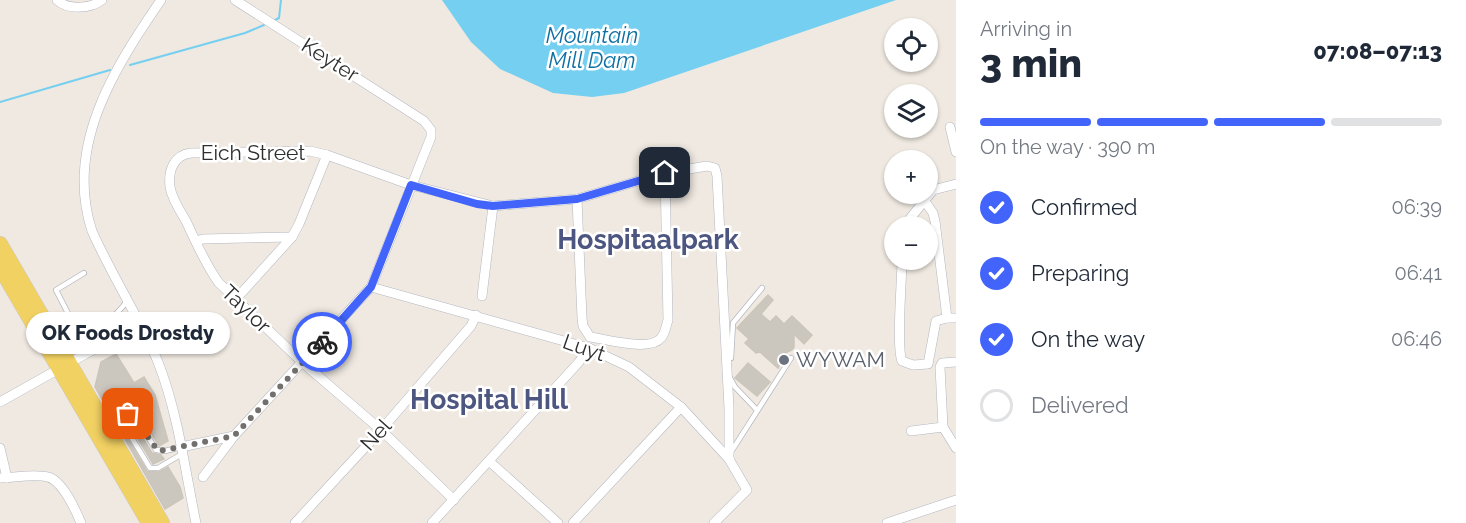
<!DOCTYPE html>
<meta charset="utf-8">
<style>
body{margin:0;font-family:Raleway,sans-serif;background:#f6f6f7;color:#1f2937;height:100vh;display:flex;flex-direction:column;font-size:22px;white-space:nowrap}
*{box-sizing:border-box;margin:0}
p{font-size:20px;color:#747a83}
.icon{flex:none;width:33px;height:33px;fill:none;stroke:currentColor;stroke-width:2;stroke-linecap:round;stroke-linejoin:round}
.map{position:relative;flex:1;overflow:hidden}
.sheet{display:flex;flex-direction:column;background:#fff;width:510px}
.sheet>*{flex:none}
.tools{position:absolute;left:884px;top:18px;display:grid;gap:12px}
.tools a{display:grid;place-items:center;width:54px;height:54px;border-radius:50%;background:#fff;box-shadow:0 2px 4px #0004;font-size:30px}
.pin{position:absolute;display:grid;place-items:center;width:51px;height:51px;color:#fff;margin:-26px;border-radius:12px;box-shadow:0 3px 9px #0006}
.courier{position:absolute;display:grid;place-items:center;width:60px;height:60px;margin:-30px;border:4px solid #4264fb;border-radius:50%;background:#fff;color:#222;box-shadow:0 2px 8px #0007}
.bubble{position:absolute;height:42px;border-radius:21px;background:#fff;box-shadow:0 2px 4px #0004;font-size:20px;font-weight:800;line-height:42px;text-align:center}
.headline em{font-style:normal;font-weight:800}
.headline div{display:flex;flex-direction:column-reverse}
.headline{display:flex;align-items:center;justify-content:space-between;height:102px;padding:0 24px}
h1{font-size:39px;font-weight:800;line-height:45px}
.bar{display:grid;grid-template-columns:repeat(4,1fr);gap:9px 6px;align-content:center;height:72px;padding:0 24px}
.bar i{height:8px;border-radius:4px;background:#e0e1e3}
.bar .active{background:#4264fb}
.bar p{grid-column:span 4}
ol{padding:0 24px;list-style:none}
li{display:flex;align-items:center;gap:18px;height:66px}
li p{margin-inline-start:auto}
li .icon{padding:6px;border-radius:50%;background:#4264fb;color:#fff;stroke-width:4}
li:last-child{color:#747a83}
li i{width:33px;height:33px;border:3px solid #e0e1e3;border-radius:50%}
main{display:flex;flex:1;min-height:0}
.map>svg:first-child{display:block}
</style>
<main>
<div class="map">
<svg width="956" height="523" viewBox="0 0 956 523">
<rect width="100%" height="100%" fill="#efe9e1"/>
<path fill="#75cff0" d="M442 0H896L624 93 592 97 553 93 500 69 471 42Z"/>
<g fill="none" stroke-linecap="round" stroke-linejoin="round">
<g stroke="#75cff0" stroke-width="2">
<path d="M275 20 279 18 281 0"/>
<path d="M130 65 245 33 264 25"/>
<path d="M0 102 110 70"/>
</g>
</g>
<g fill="#cbc7bf" stroke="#cbc5ba" stroke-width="1.5">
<path d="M768 295 773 300 761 314 770 322 776 316 784 324 792 316 812 335 804 344 794 334V347L792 350 787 352 778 368 760 352 756 353 745 343 749 339 737 328Z"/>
<path d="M116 354 134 383 144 377 155 395 168 441 159 446 140 415 133 410 122 414 120 425 147 471 159 472 168 467 180 487 183 498 165 509 95 387 101 362Z"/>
<path d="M748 363 770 382 757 396 735 378Z"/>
<path d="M131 419 152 453 161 455 164 459 153 464 129 424Z"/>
</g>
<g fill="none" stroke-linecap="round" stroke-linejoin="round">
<defs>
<g id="service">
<path d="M84 273 56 290 74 325C97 336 115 317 128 300"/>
<path d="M731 358 733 323 762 288"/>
<path d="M730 378 735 387 757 410"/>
<path d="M181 447 165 451 156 450 136 417 132 414 125 417 124 425 150 468H158L182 454"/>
<path d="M731 452 791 358"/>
</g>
<g id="minor">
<path d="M57 0C67 10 91 9 102 0"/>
<path d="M161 0C115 67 64 146 92 231 112 276 139 317 158 362 178 413 185 470 196 523"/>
<path d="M950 127 956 152"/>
<path d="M577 199 582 318 583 326 590 337C606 339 650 352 661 338 665 334 666 326 668 320L665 173"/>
<path d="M924 200 933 213 935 221 947 318"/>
<path d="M904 226 933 190 956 184"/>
<path d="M196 241 203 239 292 237"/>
<path d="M902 260C902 280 896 347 902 361L913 365 928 364 936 321 947 318H956"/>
<path d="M371 287 589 348 629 367 681 407 729 459 747 490 714 523"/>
<path d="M482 296 493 206"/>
<path d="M236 299 292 237 299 224 327 155"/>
<path d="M0 402 139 324"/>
<path d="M911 431 943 427"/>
<path d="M181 447 234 436 371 287 431 137V130L424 121 235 0"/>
<path d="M0 448 7 478"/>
<path d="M956 448 943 427 940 367 942 363 956 362"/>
<path d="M489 461 558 523"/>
<path d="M203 477 234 436"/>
<path d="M0 478C15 478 33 473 48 477 62 480 76 511 81 523"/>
<path d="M454 500 381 430 303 363 219 283C205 264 196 242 186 221 180 211 172 199 170 187 168 170 174 155 191 153L310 151 327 155 411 185 493 206 577 199 665 173 707 166 715 168 717 176 729 408V459"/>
<path d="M295 523 381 430 471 326 476 315"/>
<path d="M432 523 579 362 589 348"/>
<path d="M573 523 681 407"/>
<path d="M887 523 956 500"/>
</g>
<g id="primary">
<path d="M0 244 162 523"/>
<path d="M0 267 149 523"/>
</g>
</defs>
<use href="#service" stroke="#b4b7c1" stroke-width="6"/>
<use href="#minor" stroke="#b4b7c1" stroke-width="10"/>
<use href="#primary" stroke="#c9c9c9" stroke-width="16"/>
<use href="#service" stroke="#fff" stroke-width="4.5"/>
<use href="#minor" stroke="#fff" stroke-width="9"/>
<use href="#primary" stroke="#f2d163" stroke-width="15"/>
</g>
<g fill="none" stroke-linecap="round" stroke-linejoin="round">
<path stroke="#726f6d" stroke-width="6" stroke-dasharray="0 10.8" d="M128 414H132L136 417 151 442 159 451 234 436 322 342"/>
<path stroke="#4264fb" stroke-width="8" d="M322 342 371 287 411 185 477 204 493 206 577 199 665 173"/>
</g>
<circle fill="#6b7280" stroke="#fff" stroke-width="2" cx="784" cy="360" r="6"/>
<g text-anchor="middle" stroke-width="5" stroke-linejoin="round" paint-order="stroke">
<g font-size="21" fill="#2e2e2e" stroke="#fff">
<text transform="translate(330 60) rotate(32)" y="7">Keyter</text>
<text x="253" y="160">Eich Street</text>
<text transform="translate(246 309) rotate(44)" y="7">Taylor</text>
<text transform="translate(584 348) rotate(19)" y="7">Luyt</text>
<text transform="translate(376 435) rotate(-48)" y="7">Nel</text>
</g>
<g font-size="21" fill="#5b616d" stroke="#fff" text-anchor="start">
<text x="796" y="367">WYWAM</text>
</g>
<g font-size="22" font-style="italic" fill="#0d6fa3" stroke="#fff">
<text x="592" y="43">Mountain<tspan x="592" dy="25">Mill Dam</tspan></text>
</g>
<g font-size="27" font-weight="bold" fill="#4d5680" stroke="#fff">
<text x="648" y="249">Hospitaalpark</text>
<text x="489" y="409">Hospital Hill</text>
</g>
</g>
</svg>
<div class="tools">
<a><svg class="icon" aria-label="locate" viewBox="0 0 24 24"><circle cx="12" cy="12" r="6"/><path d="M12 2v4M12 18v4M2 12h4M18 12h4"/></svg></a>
<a><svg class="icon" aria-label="layers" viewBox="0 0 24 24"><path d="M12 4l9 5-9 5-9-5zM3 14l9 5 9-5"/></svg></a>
<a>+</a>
<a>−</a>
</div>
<div class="pin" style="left:128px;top:414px;background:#ea580c"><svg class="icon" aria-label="bag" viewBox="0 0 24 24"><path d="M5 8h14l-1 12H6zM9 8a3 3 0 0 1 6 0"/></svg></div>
<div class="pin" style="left:665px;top:173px;background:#1f2937"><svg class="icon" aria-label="home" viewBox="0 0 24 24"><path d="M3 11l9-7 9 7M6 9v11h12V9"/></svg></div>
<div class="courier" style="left:322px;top:342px"><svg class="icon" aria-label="bike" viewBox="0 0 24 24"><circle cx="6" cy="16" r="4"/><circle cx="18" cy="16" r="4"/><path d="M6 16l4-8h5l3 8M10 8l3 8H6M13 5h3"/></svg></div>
<div class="bubble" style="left:26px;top:312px;width:204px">OK Foods Drostdy</div>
</div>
<section class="sheet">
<div class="headline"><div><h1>3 min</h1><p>Arriving in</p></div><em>07:08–07:13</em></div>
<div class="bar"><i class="active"></i><i class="active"></i><i class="active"></i><i></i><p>On the way · 390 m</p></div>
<ol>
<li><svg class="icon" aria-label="check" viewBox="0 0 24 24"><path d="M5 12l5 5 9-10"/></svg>Confirmed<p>06:39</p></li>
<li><svg class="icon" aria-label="check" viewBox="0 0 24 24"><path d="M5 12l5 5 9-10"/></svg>Preparing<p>06:41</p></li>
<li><svg class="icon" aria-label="check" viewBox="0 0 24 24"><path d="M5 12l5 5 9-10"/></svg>On the way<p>06:46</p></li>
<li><i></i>Delivered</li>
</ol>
</section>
</main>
